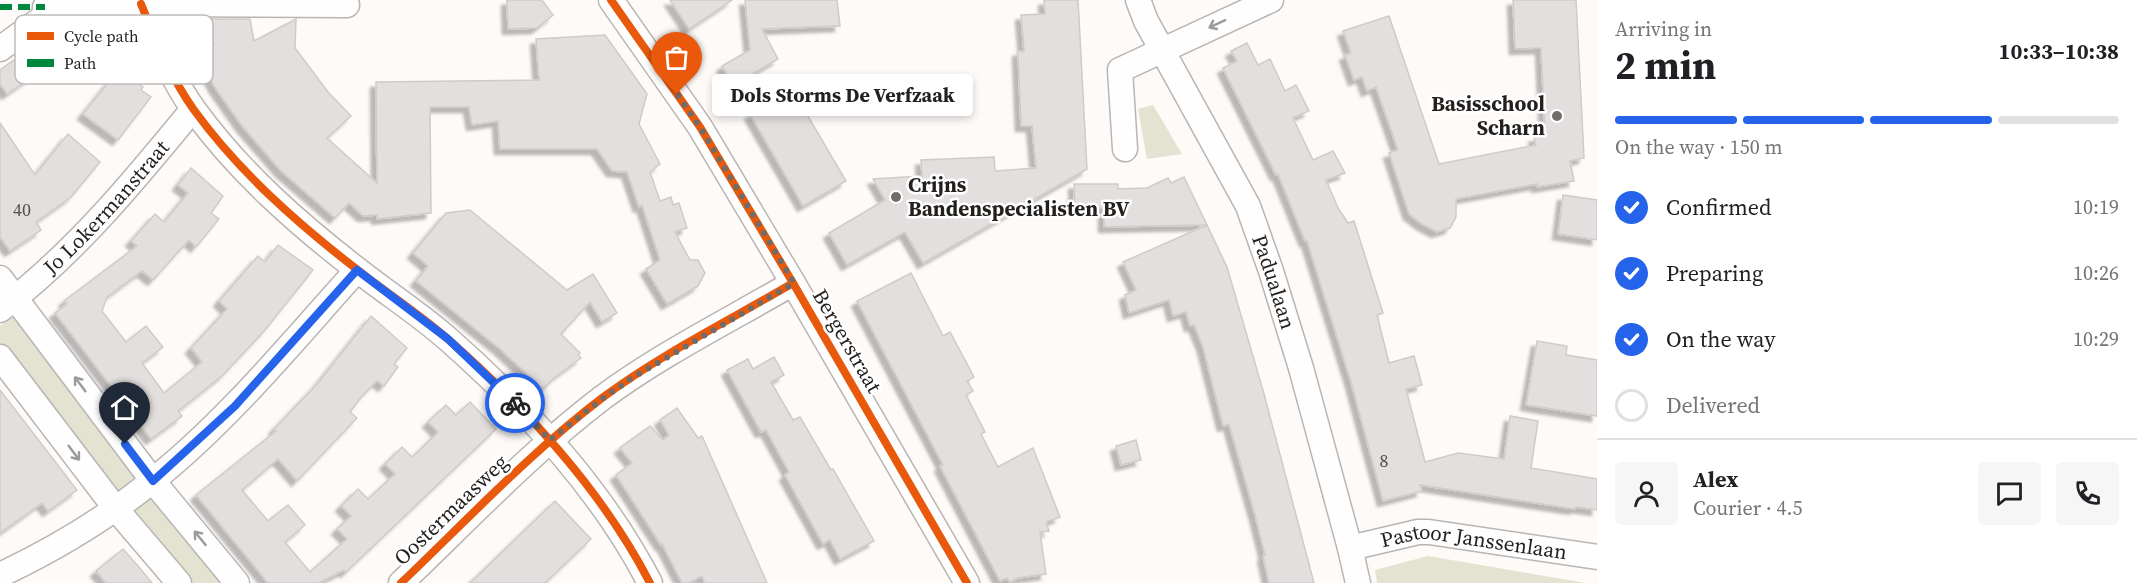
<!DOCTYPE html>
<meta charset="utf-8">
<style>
body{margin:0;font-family:"Source Serif 4",serif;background:#f6f6f6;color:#202124;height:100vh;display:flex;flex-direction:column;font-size:22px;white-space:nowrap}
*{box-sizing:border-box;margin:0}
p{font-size:20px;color:#757577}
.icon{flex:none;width:33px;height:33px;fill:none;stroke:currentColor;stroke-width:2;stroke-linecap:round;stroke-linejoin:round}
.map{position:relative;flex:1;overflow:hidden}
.sheet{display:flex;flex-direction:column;background:#fff;width:540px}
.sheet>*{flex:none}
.pin{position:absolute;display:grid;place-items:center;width:51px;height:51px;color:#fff;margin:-62px -26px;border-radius:50% 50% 50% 0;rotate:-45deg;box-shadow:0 0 6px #0007}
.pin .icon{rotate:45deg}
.courier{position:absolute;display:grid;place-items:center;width:60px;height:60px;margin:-30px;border:4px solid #2563eb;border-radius:50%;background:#fff;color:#222;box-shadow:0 2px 8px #0007}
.bubble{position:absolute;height:42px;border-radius:6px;background:#fff;box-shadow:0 3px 9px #0003;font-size:20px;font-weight:700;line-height:42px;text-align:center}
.summary em{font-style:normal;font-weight:700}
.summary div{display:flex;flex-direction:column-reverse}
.summary{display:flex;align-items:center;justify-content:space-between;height:102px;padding:0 18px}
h1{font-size:39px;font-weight:700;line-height:45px}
.bar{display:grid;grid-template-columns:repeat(4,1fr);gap:9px 6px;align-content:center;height:72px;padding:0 18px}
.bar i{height:8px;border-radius:4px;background:#e0e0e0}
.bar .active{background:#2563eb}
.bar p{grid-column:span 4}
.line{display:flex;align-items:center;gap:15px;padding:0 18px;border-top:2px solid #e0e0e0}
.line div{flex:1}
.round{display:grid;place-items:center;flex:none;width:63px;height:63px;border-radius:6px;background:#f6f6f6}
ol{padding:0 18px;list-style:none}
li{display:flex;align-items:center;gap:18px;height:66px}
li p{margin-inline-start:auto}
li .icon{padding:6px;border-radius:50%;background:#2563eb;color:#fff;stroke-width:4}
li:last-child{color:#757577}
li i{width:33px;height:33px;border:3px solid #e0e0e0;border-radius:50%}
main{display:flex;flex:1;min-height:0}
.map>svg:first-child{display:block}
</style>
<main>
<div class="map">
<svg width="1597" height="583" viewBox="0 0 1597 583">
<defs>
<filter id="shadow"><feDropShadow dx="-5.5" dy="5.5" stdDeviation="1.5" flood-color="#0004"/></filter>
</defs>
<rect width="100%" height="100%" fill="#fdfaf8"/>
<g fill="#e4e2d0">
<path d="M1153 105 1182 154 1147 159 1138 109Z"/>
<path d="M17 314 142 477 117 496 0 343V326Z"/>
<path d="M155 494 227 583H186L130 513Z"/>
<path d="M1428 556 1586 583H1377L1375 570Z"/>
</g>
<g fill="#e3dfde" stroke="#cfcbca" stroke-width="1.5" filter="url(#shadow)">
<path d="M507 0H542L553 15 537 28 508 29Z"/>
<path d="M670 0H732L689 29Z"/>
<path d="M745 0H837L840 26 762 29 778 59 733 85 722 66 750 50Z"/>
<path d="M1044 0H1078L1087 169 923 263 905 232 847 265 829 233 885 200 873 179 922 176 921 160 994 157 995 171 1036 168 1032 126H1021L1018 51H1024L1021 15 1045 14Z"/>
<path d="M1513 0H1576L1584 158 1570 161 1574 181 1537 187V184L1456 199V217L1450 228 1437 232 1422 224 1409 214 1389 153 1398 150 1376 87 1367 91 1362 77 1354 80 1345 55 1351 53 1343 31 1389 16 1439 164 1536 145 1534 137 1545 135 1541 48 1515 49Z"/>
<path d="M199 19H250L254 41 296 19 295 48 328 92 351 116 327 138 377 183 376 82 539 80 536 39 605 35 647 94 639 124 660 164 650 172 660 201 671 197 673 205 679 203 687 228 675 232 690 260H698L705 273 698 286 667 304 646 269 660 260 642 205 639 207 627 172 612 171 597 149H500L498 121 472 125 469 107H430L431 213 377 219V215L363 216 349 203 335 218 281 171 242 126 216 89 196 54 214 44Z"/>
<path d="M69 22 78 37V44L7 94 0 84V70Z"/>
<path d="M1247 43 1258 65 1270 59 1285 91 1296 85 1309 111 1293 118 1313 160 1333 151 1345 173 1326 180 1338 208 1348 223 1354 221 1383 313 1377 315 1389 363 1414 356 1422 385 1406 389 1425 462 1458 453 1504 459 1510 416 1538 421 1531 468 1597 479V510L1576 507 1575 509 1420 485 1422 491 1383 501 1351 382 1307 241H1305L1278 174 1276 175 1223 68 1237 61 1231 51Z"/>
<path d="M119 69 143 87 141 90 151 97 118 140 83 114Z"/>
<path d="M796 104 798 108 805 111 846 181 803 206 750 114 769 105Z"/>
<path d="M0 123 35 175 68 134 100 162 71 197 36 222 41 230 10 251 0 237Z"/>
<path d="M191 168 223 196 211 213 219 219 196 247 189 240 153 280 142 271 107 297 102 311 126 342 146 326 163 347 142 363 164 393 202 362 191 348 227 309 219 301 258 256 265 262 278 245 313 270 265 330 223 375 178 411 182 416 151 439 55 313 67 304 64 301 137 246 131 241 155 214 164 222 188 193 178 185Z"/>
<path d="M1184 177 1207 225 1104 227V208L1075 209 1074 184H1118V189L1147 188 1168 178 1171 183Z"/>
<path d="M1563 195 1597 200V240L1558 234Z"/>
<path d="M470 210 567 290 593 274 617 313 602 322 590 302 561 334 580 353 578 355 581 358 555 377 543 389 500 349 416 281 428 266 413 253 446 213Z"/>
<path d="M1207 225 1227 267 1264 394 1314 583H1269L1263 556 1265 555 1255 515 1229 424 1223 426 1203 347 1194 325 1190 326 1186 312 1173 316 1169 300 1129 313 1125 295 1136 290 1123 262Z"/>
<path d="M911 273 943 336 950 332 974 377 967 381 973 391 966 395 985 432 981 434 998 467 1033 448 1060 517 1046 522 1049 531 1040 532 1046 574 1018 578 1010 582 1007 578 1000 581 940 466 943 465 857 301Z"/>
<path d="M371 316 407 348 394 364 398 367 384 386 377 381 362 396 350 412 357 418 297 481 278 459 242 490 268 521 288 505 305 525 285 542 310 572 347 539 337 529 351 516 341 506 358 489 368 499 395 474 385 464 402 447 412 457 426 444 438 432 428 422 446 405 456 415 470 402 496 429 346 572 344 570 319 583H268L196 495 276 431 274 429 318 383Z"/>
<path d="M1537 341 1567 346 1566 355 1597 360V416L1526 405Z"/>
<path d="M774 357 784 375 771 382 793 420 800 417 831 470 833 469 874 541 840 559 830 540 823 544 785 475 789 472 766 430 761 432 727 370 748 359 753 369Z"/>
<path d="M0 390 77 490 48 511 42 503 0 533Z"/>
<path d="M677 408 698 438 702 436 767 583H705L702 576 688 583H682L662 544 661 545 616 475 632 463 620 448 650 426 663 440 669 435 660 420Z"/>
<path d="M1136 440 1141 460 1121 465 1116 446Z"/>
<path d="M555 501 591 539 545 583H470Z"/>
<path d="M123 549 138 566 152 583H106L96 571Z"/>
</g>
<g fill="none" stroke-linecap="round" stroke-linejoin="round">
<defs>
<g id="minor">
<path d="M611 0 700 127 793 283 967 583"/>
<path id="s1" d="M1138 0 1146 21 1248 206 1271 271 1301 368 1350 548 1358 583"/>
<path d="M141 4C156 40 171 78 194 110 239 172 298 224 359 271 388 294 421 315 449 340 527 409 602 490 650 583"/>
<path d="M0 49 45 16V7L141 4 347 5"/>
<path d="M1125 149 1120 70 1271 0"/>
<path d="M0 278 153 481 237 583"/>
<path id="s2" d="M0 310C75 253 134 181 193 109"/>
<path d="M0 357 116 509 179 583"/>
<path id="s3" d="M1350 548 1418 532H1429L1597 557"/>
<path d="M0 575C53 550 105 519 151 482 227 422 292 342 357 270"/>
<path d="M401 583C467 520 530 453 602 398 661 354 730 320 793 283"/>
</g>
</defs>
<use href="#minor" stroke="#b8b5b3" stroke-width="27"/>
<use href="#minor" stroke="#fffefe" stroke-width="24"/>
<path stroke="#00873e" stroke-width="6" stroke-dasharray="12 6" stroke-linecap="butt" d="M0 7H45"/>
<defs>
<g id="cycleway">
<path d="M611 0 700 127 793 283 967 583"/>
<path d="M141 4C156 40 171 78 194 110 239 172 298 224 359 271 388 294 421 315 449 340 527 409 602 490 650 583"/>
<path d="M401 583C467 520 530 453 602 398 661 354 730 320 793 283"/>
</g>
</defs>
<use href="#cycleway" stroke="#fff" stroke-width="11"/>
<use href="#cycleway" stroke="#e8590c" stroke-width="8"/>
</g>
<defs><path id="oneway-shaft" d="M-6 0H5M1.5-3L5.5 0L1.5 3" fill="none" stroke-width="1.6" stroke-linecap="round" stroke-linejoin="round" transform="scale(1.5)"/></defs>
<g stroke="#9c9a99">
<use href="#oneway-shaft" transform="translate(1217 24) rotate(155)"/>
<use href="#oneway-shaft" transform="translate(80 384) rotate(-127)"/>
<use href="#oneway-shaft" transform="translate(74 453) rotate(53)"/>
<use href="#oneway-shaft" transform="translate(200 538) rotate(-129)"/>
</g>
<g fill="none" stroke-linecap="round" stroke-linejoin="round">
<path stroke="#6f6c6a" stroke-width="6" stroke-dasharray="0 10.8" d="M515 403 550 440 602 399 632 378 794 283 700 127 677 94"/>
<path stroke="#2563eb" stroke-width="8" d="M125 444 153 481 235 406 357 270 448 339 515 403"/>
</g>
<g fill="#6f6c6a" stroke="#fff" stroke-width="2">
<circle cx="1557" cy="116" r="6"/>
<circle cx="896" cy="197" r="6"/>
</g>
<g text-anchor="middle" stroke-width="5" stroke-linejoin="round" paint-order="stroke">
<g font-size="18" fill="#54514f">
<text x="22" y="216">40</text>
<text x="1384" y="467">8</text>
</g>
<g font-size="21" font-weight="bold" fill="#221f1d" stroke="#fff" text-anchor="end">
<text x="1545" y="111">Basisschool<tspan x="1545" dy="24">Scharn</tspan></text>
<text x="908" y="192" text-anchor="start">Crijns<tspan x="908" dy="24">Bandenspecialisten BV</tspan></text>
</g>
<g font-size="21" fill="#221f1d" stroke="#fff">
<text dy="7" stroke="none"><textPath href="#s2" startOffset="148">Jo Lokermanstraat</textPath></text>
<text dy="7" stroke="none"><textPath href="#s1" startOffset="314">Padualaan</textPath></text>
<text transform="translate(847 341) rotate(60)" y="7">Bergerstraat</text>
<text transform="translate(451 510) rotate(-44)" y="7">Oostermaasweg</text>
<text dy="7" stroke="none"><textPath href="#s3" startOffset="126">Pastoor Janssenlaan</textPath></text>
</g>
</g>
<rect x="15" y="15" width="198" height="69" rx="9" fill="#fff" stroke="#bdbcbb" stroke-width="1.5"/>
<rect x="27" y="32" width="27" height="8" fill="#e8590c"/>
<rect x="27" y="59" width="27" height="8" fill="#00873e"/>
<g font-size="16" fill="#221f1d">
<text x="64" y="42">Cycle path</text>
<text x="64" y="69">Path</text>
</g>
</svg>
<div class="pin" style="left:677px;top:94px;background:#ea580c"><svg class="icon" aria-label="bag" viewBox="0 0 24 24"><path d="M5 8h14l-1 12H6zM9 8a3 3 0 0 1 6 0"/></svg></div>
<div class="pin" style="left:125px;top:444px;background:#1f2937"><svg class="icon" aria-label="home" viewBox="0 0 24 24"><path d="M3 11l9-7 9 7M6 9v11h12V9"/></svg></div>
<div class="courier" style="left:515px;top:403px"><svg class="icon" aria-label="bike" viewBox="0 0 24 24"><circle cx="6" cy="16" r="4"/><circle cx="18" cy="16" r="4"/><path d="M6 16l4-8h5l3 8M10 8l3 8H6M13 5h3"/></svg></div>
<div class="bubble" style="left:712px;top:74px;width:261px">Dols Storms De Verfzaak</div>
</div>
<section class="sheet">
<div class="summary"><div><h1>2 min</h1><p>Arriving in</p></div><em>10:33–10:38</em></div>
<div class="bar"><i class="active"></i><i class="active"></i><i class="active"></i><i></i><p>On the way · 150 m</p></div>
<ol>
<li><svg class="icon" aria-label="check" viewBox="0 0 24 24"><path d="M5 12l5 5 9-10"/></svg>Confirmed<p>10:19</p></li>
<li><svg class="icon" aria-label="check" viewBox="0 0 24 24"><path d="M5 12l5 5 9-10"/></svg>Preparing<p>10:26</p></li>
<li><svg class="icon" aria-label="check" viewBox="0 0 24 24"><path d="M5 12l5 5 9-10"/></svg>On the way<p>10:29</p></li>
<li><i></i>Delivered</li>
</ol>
<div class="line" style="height:108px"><a class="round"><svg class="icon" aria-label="person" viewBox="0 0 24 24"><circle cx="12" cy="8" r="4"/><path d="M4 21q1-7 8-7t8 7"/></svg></a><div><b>Alex</b><p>Courier · 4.5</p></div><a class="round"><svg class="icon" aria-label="chat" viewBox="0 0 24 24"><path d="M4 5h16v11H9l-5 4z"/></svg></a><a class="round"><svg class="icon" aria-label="phone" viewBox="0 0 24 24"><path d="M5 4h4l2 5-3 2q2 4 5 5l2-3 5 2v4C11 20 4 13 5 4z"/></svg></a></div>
</section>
</main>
